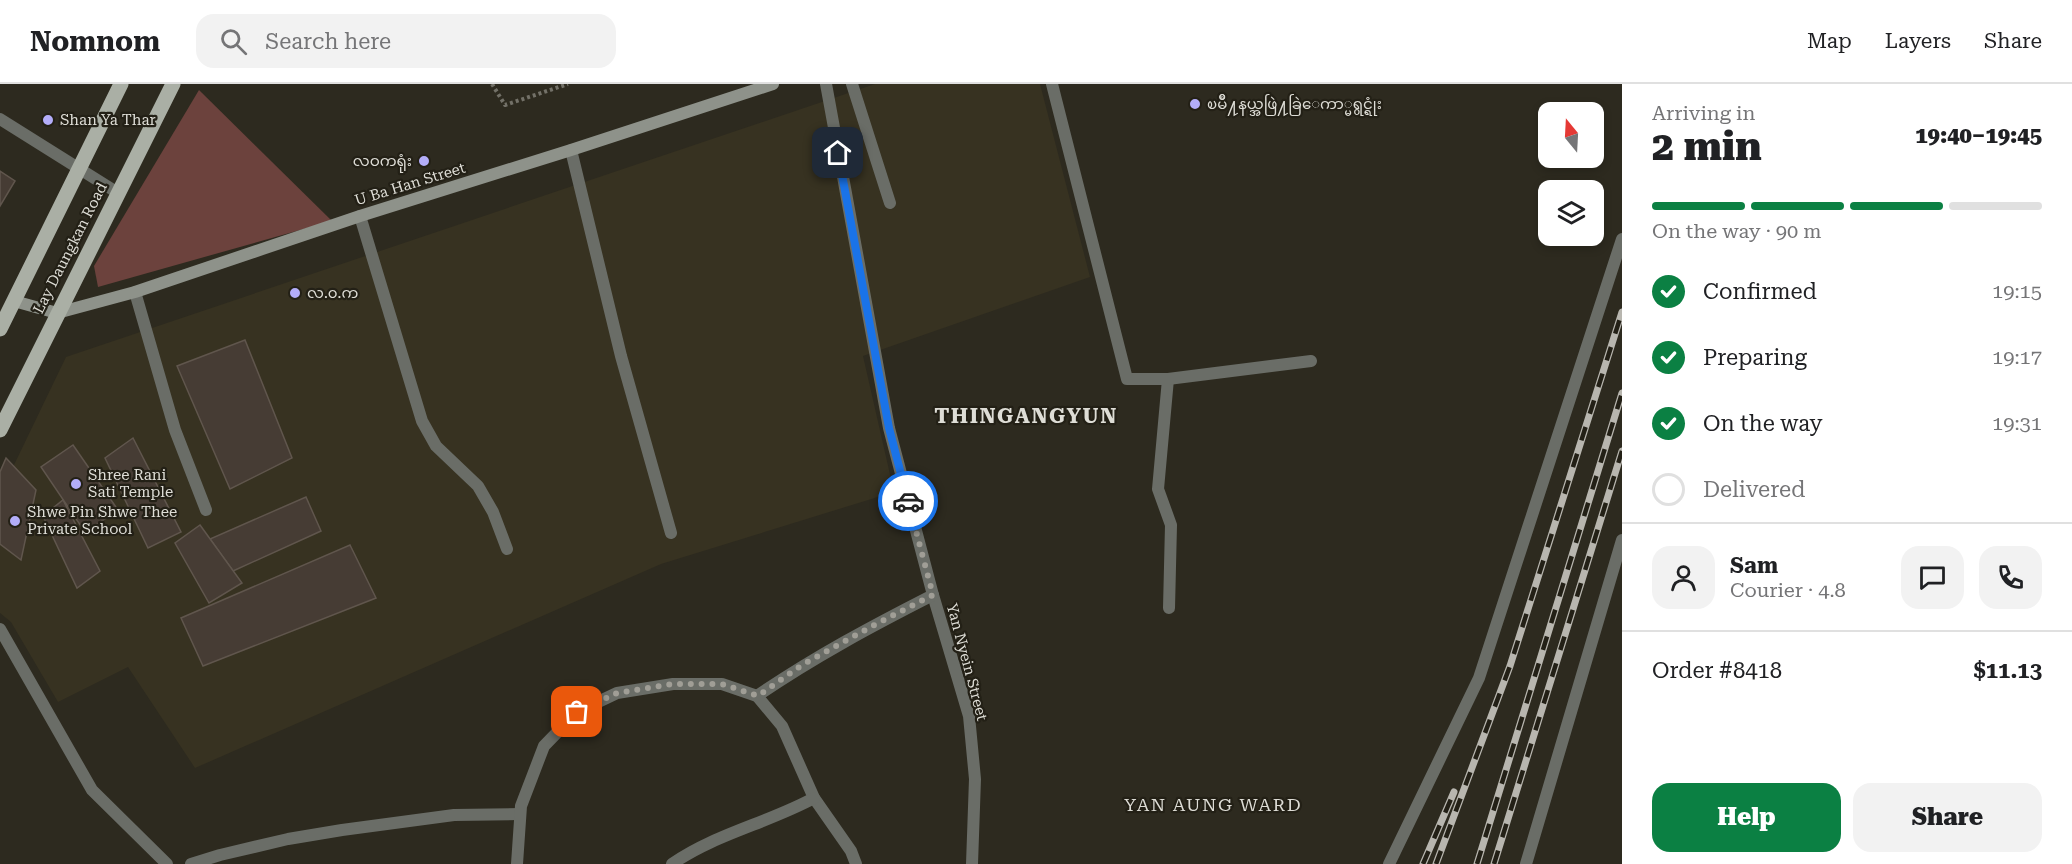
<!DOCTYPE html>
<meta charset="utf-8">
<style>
body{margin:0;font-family:"Roboto Serif","Noto Sans Myanmar",serif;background:#f2f2f2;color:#202124;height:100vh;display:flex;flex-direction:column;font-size:22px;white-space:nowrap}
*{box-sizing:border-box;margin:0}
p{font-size:20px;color:#757577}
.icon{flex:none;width:33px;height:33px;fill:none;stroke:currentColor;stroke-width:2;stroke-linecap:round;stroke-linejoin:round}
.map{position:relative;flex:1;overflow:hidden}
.sheet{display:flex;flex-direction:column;background:#fff;width:450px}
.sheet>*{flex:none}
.needle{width:39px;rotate:342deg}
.tools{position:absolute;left:1538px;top:18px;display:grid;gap:12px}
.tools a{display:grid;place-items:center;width:66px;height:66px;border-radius:12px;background:#fff;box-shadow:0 3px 9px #0003;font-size:30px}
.pin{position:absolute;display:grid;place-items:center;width:51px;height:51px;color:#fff;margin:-26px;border-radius:12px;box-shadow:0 3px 9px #0006}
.courier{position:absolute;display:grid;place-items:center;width:60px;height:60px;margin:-30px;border:4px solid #1a73e8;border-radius:50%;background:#fff;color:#222;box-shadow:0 2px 8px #0007}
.head em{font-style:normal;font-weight:800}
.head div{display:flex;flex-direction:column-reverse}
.head{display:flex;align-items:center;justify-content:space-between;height:102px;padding:0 30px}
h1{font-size:39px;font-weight:800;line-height:45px}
.bar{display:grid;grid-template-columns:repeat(4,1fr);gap:9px 6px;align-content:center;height:72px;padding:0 30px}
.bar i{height:8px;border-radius:4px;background:#e0e0e0}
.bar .current{background:#0b8043}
.bar p{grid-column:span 4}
.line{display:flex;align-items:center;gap:15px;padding:0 30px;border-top:2px solid #e0e0e0}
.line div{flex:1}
.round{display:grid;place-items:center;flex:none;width:63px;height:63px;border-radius:18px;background:#f2f2f2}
ol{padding:0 30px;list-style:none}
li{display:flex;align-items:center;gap:18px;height:66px}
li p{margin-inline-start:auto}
li .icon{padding:6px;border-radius:50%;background:#0b8043;color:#fff;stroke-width:4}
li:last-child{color:#757577}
li i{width:33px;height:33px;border:3px solid #e0e0e0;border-radius:50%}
.action{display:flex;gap:12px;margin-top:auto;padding:12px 30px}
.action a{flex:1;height:69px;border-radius:18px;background:#0b8043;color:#fff;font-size:24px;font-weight:800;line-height:69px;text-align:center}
.action a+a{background:#f2f2f2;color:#202124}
header{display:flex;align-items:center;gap:36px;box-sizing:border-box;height:84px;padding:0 30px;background:#fff;border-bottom:2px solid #e0e0e0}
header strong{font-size:28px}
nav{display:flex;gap:33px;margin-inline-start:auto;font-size:21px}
.search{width:420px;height:54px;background:#f2f2f2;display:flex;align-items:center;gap:15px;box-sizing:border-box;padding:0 21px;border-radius:18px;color:#757577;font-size:22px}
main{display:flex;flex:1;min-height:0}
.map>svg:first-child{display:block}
</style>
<header>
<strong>Nomnom</strong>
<div class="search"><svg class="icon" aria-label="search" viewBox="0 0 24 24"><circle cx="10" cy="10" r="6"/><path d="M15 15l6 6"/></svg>Search here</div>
<nav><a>Map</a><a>Layers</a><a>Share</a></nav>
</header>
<main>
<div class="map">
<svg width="1622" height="780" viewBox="0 0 1622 780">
<rect width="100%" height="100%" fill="#2d2a1f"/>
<path fill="#373221" d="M875 0H1040L1090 193 863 272 894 408 661 480 195 684 128 583 58 618 11 538 0 529V410L66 273Z"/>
<path fill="#6c423d" d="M199 6 332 137 98 203 94 182Z"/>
<g fill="#463c34" stroke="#60564d" stroke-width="1.5">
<path d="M0 87 15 97 0 122Z"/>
<path d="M245 256 292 374 230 405 177 282Z"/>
<path d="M133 354 181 448 148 464 105 374Z"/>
<path d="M73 361 118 426 85 448 41 383Z"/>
<path d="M6 374 36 406 21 476 0 460V388Z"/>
<path d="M306 413 321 447 233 487 210 455Z"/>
<path d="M63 416 100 487 77 504 43 432Z"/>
<path d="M200 441 242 499 209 519 175 459Z"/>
<path d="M350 461 376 514 203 582 181 534Z"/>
</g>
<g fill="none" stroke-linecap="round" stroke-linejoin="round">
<path stroke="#737168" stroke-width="4" stroke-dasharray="3 3" stroke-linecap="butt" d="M492 0 505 21 568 0"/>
<g stroke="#6a6d67" stroke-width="12">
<path d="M852 0 890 119"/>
<path d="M1168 295 1158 405 1171 441 1169 524"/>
</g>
<g stroke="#6a6d67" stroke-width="12">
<path d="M826 0 889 344 933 511 969 632 975 695 972 780"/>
<path d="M1052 0 1127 295H1168L1311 277"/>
<path d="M0 35 118 109"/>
<path d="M571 66 621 272 671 449"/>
<path d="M360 132 422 337 436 362 478 402 493 428 507 465"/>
<path d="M135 208 175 346 206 426"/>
<path d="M0 545 92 706 167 780"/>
<path d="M757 612C814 573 872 542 933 511"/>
<path d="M191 780 220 771 288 755 342 746 454 731 520 730"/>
<path d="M517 780 521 722 544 662 577 628 617 609 673 600H722L757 612 782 642 814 714 851 767 856 780"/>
<path d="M672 780C715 750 768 739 814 714"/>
<path d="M1389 780 1479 594 1622 155"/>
<path d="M1526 780 1622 456"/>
</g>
<path stroke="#8e928a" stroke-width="12" d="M14 217 57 229 135 208 360 132 571 66 773 0"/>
<g stroke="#aaafa5" stroke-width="15">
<path d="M0 245 121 0"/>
<path d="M0 346 173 0"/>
</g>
<defs>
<g id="rail">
<path d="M1423 780 1454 708"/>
<path d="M1436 780 1510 582 1622 228"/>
<path d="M1477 780 1622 309"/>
<path d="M1494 780 1622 367"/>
</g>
</defs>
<use href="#rail" stroke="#b8b6af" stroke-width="7"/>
<use href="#rail" stroke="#232016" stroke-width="4.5" stroke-dasharray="14" stroke-linecap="butt"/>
</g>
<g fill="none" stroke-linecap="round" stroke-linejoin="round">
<path stroke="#a09e96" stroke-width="6" stroke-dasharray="0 10.8" d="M577 628 617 609 673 600H722L758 612 802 581 876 540 933 511 908 417"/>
<path stroke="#1a73e8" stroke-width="8" d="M838 69 889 344 908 417"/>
</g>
<g fill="#b3adf9" stroke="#232016" stroke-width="2">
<circle cx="1195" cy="20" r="6"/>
<circle cx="48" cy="36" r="6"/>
<circle cx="424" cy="77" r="6"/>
<circle cx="295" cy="209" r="6"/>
<circle cx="76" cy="400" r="6"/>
<circle cx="15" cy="437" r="6"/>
</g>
<g text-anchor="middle" stroke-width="4.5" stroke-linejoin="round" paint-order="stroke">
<g font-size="15" fill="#deddd6" stroke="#232016" text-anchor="start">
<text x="1207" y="25">ၿမိဳ႔နယ္အဖြဲ႔ခြဲေကာ္မရွင္ရုံး</text>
<text x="60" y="41">Shan Ya Thar</text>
<text x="412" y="82" text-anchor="end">လဝကရုံး</text>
<text x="307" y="214">လ.၀.က</text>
<text x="88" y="396">Shree Rani<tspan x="88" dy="17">Sati Temple</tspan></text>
<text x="27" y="433">Shwe Pin Shwe Thee<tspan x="27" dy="17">Private School</tspan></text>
</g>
<g font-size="15" fill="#deddd6" stroke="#232016">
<text transform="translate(410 100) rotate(-17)" y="5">U Ba Han Street</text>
<text transform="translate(70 164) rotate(-63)" y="5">Lay Daungkan Road</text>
<text transform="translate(967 578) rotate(75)" y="5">Yan Nyein Street</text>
</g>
<g font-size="18" letter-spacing="1.5" fill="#deddd6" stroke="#232016">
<text x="1213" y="727">YAN AUNG WARD</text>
</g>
<g font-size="21" font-weight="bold" letter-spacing="1.5" fill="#deddd6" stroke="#232016">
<text x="1026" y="339">THINGANGYUN</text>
</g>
</g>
</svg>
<div class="tools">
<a><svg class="needle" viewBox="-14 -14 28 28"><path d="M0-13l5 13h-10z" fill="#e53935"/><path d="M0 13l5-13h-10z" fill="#757577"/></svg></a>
<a><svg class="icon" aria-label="layers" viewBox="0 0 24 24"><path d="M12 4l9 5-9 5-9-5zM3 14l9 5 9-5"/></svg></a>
</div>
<div class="pin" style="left:577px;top:628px;background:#ea580c"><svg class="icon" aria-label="bag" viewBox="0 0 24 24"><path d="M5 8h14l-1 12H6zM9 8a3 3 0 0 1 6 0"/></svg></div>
<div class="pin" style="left:838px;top:69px;background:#1f2937"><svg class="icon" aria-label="home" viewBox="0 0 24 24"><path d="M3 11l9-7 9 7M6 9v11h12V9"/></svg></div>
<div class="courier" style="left:908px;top:417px"><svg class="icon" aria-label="car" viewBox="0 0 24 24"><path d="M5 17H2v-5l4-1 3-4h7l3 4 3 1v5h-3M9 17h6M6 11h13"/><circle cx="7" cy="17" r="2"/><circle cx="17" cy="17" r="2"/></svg></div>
</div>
<section class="sheet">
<div class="head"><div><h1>2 min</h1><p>Arriving in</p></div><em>19:40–19:45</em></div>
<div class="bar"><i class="current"></i><i class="current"></i><i class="current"></i><i></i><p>On the way · 90 m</p></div>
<ol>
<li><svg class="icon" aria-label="check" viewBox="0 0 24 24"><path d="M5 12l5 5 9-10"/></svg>Confirmed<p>19:15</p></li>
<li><svg class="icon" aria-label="check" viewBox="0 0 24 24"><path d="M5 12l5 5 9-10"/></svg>Preparing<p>19:17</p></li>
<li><svg class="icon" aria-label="check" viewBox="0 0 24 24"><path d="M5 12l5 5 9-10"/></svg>On the way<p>19:31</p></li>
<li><i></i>Delivered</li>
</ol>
<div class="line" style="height:108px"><a class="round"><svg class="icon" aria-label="person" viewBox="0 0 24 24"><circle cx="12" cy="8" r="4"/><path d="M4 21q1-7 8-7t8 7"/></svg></a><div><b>Sam</b><p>Courier · 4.8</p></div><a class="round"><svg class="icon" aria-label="chat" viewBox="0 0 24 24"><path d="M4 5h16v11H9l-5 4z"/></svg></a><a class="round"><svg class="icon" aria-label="phone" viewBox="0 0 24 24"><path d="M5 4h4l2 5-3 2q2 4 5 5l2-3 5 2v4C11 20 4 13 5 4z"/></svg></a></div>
<div class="line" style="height:78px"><div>Order #8418</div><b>$11.13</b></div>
<div class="action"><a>Help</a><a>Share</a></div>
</section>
</main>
